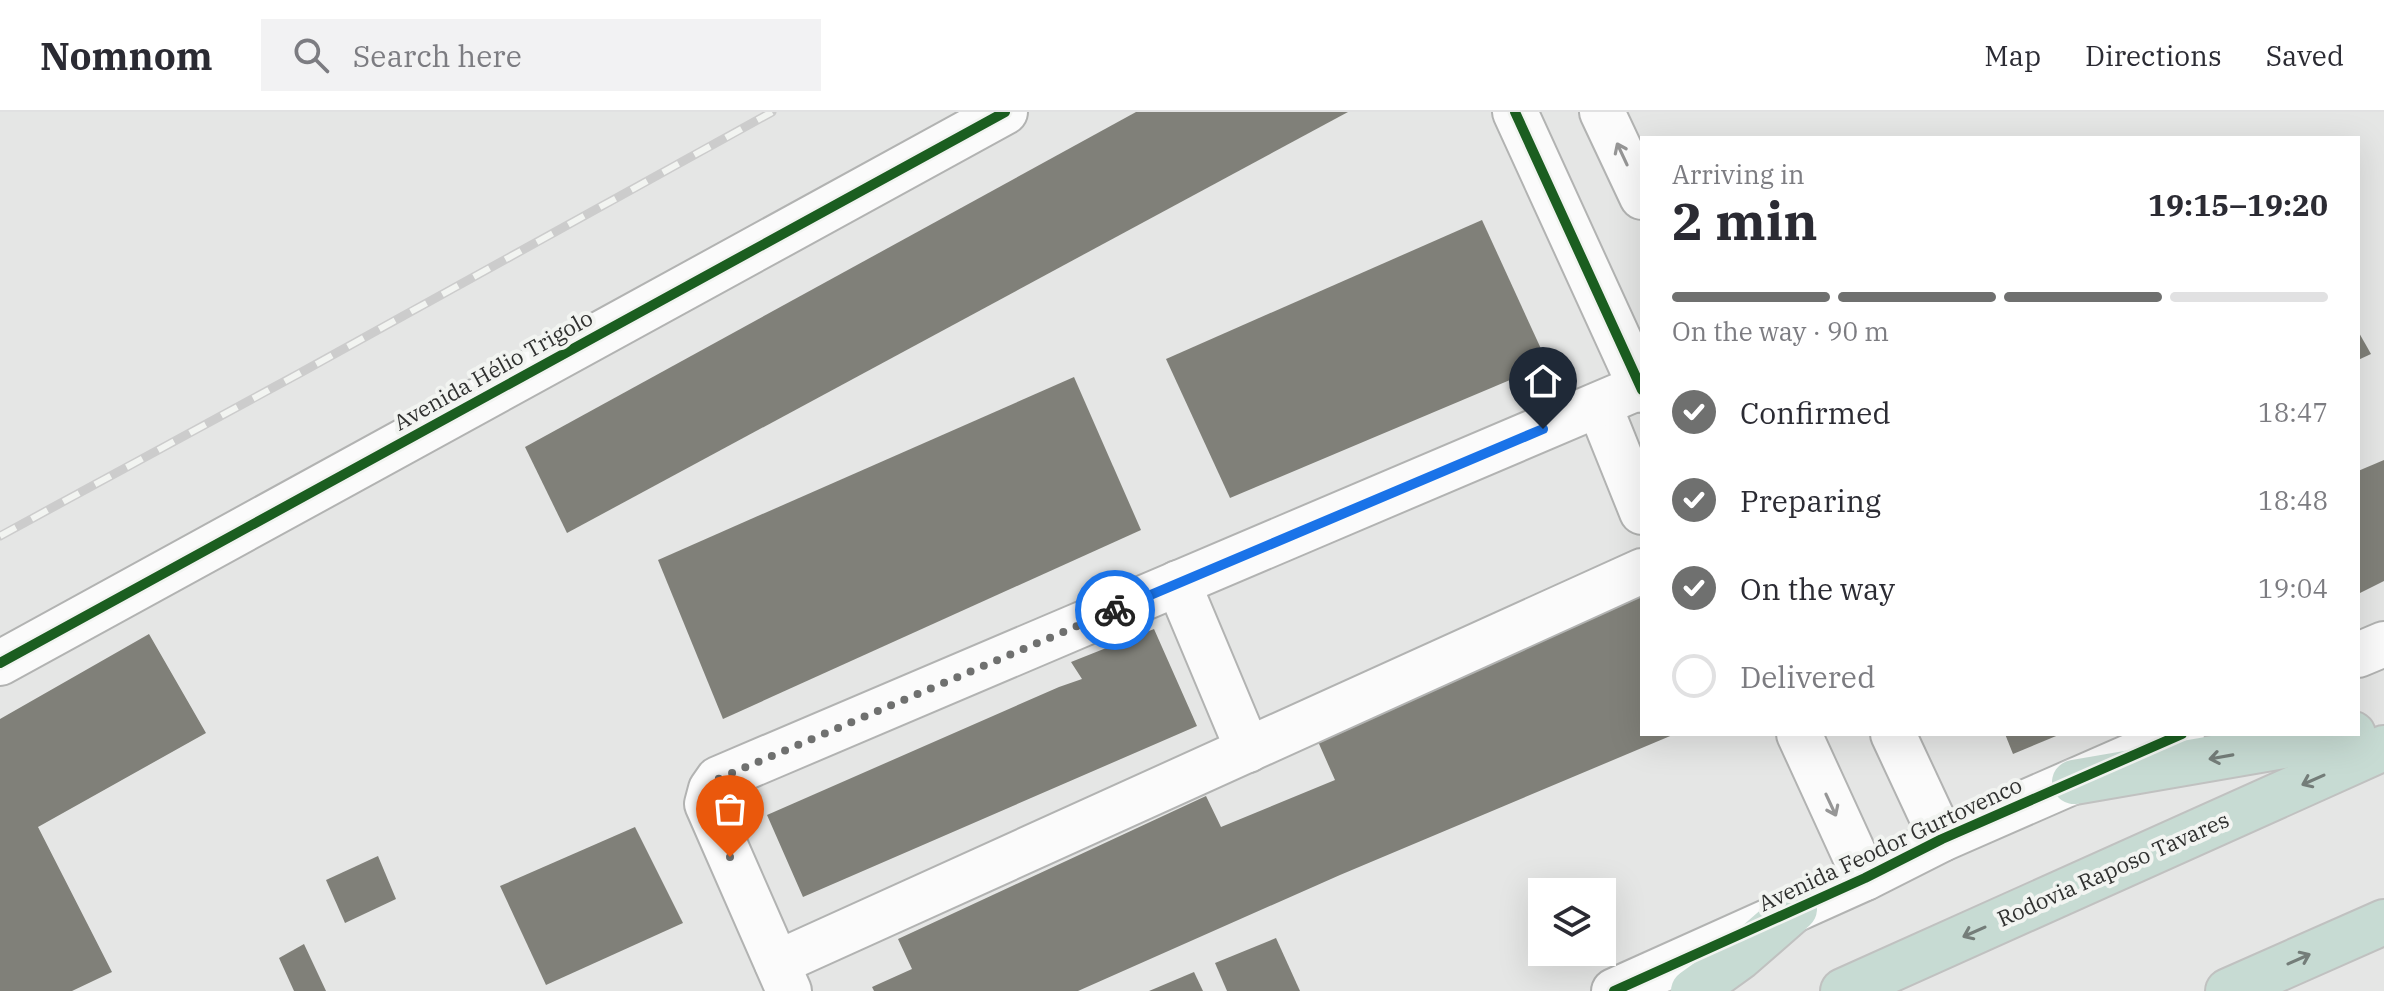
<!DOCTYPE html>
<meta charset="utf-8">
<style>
body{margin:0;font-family:"IBM Plex Serif",serif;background:#f2f2f3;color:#2b2b33;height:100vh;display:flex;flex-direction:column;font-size:30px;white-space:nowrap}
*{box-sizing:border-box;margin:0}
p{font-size:26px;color:#7c7c81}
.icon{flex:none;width:44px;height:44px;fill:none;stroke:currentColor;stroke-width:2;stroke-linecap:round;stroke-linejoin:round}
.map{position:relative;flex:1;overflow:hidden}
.sheet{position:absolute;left:1640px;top:24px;width:720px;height:600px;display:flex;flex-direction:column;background:#fff;border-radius:0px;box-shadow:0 8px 32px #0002}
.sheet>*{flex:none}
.controls{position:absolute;left:1528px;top:766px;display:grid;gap:16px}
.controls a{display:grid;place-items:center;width:88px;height:88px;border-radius:0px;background:#fff;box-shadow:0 8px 32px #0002;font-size:40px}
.pin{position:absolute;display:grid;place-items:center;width:68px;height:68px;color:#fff;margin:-82px -34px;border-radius:50% 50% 50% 0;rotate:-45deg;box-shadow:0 0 8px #0007}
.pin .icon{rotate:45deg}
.courier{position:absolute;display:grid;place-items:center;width:80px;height:80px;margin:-40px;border:6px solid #1a73e8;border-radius:50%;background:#fff;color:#222;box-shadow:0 2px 10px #0007}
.head em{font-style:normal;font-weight:800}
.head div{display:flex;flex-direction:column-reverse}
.head{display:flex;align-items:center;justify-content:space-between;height:136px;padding:0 32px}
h1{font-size:52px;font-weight:800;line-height:60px}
.bar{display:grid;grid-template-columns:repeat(4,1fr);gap:12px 8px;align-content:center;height:96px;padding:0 32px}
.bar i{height:10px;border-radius:6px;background:#e1e1e2}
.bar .on{background:#6f706f}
.bar p{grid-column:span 4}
ol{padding:0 32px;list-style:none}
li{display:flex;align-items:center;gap:24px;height:88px}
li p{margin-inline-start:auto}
li .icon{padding:8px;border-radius:50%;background:#6f706f;color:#fff;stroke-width:4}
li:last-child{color:#7c7c81}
li i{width:44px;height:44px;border:4px solid #e1e1e2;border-radius:50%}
header{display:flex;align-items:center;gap:48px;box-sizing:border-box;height:112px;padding:0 40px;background:#fff;border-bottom:2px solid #e1e1e2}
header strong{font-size:38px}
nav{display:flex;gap:44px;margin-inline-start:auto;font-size:28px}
.search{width:560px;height:72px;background:#f2f2f3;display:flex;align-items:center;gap:20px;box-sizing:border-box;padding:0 28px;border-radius:0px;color:#7c7c81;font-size:30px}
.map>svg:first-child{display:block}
</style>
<header>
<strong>Nomnom</strong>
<div class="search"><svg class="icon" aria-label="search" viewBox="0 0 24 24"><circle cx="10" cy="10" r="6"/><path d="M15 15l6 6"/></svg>Search here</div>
<nav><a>Map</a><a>Directions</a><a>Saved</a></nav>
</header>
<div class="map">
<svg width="2384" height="879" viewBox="0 0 2384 879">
<rect width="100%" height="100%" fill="#e5e6e5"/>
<g fill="#808079">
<path d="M1136 0H1348L567 421 525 335Z"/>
<path d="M1482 108 1548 252 1230 386 1166 247Z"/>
<path d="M2358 219 2371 242 2358 248Z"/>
<path d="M1074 265 1141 418 723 607 658 448Z"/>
<path d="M2384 348V469L2358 482V359Z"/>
<path d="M1642 480V622H1675L1340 763 1078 879H874L872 875 912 857 898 827 1206 684 1221 715 1335 668 1316 625Z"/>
<path d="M1154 517 1197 614 803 785 767 703 1059 575 1082 567 1071 550Z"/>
<path d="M149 522 206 621 38 715 112 860 72 879H0V607Z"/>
<path d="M2005 622H2061L2013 642Z"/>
<path d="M635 715 683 811 546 873 500 774Z"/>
<path d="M378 744 396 787 345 811 326 768Z"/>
<path d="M1276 826 1300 879H1227L1215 851Z"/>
<path d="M304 832 326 879H294L279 846Z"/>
<path d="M1194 860 1203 879H1149Z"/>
</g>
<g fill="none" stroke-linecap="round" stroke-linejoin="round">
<defs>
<g id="minor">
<path d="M1515 0 1642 278"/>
<path d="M1602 0 1642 85"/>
<path d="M1599 293 1642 400"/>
<path d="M1178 471 1248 638"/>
<path d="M2358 543 2384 532"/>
<path d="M0 551 1005 0"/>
<path d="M1799 622 1865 766"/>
<path d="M1893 622 1942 727"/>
<path d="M777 851 1642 459"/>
<path d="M789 879 707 692 711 677 718 667 1642 274"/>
<path d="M1614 879 1865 766 1942 727 2182 622"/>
</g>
<g id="highway">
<path d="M2074 670 2353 622"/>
<path d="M1693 879 1740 845 1795 797"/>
<path d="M1843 879 2384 636"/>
<path d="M2228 879 2384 810"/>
</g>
</defs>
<use href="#minor" stroke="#b2b3b2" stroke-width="48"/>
<use href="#highway" stroke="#c0c1c0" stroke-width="48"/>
<use href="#minor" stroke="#fbfbfb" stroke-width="44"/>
<use href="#highway" stroke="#c7dbd3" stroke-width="44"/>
<defs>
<path id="rail" d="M0 424 300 261 772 0"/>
</defs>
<use href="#rail" stroke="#ccc" stroke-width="9"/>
<use href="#rail" stroke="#f2f4f1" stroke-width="6" stroke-dasharray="18" stroke-linecap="butt"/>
<defs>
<g id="cycleway">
<path d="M1515 0 1642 278"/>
<path d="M0 551 1005 0"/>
<path d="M1614 879 1865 766 1942 727 2182 622"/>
</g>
</defs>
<use href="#cycleway" stroke="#f2f4f1" stroke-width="15"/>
<use href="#cycleway" stroke="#1b5e20" stroke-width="10"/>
</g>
<defs><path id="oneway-shaft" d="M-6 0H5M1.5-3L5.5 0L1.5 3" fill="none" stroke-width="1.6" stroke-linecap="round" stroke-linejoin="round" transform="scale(2)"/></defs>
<g stroke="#969696">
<use href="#oneway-shaft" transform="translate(1622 42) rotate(-115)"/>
<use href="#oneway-shaft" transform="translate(1831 693) rotate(65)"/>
</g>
<g stroke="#747d79">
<use href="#oneway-shaft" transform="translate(2221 645) rotate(170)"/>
<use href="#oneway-shaft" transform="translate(2313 668) rotate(156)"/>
<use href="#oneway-shaft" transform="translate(1974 820) rotate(156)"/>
<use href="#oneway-shaft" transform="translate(2299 847) rotate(-24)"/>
</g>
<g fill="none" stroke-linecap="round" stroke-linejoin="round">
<path stroke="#6f706f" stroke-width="8" stroke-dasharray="0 14.4" d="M730 745 707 692 711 677 718 667 1115 498"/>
<path stroke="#1a73e8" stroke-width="10" d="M1115 498 1543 317"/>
</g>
<g text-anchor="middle" stroke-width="8" stroke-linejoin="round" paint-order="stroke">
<g font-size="22" fill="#303130" stroke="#f2f4f1">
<text transform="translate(493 258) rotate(-29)" y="8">Avenida Hélio Trigolo</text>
<text transform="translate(1890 732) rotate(-25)" y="8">Avenida Feodor Gurtovenco</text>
<text transform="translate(2113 757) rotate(-24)" y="8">Rodovia Raposo Tavares</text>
</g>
</g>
</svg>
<div class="controls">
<a><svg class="icon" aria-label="layers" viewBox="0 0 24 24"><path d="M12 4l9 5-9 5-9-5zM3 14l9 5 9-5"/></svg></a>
</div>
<div class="pin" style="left:730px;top:745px;background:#ea580c"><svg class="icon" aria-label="bag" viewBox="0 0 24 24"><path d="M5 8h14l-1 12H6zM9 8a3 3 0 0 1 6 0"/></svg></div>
<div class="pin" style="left:1543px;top:317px;background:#1f2937"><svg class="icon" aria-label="home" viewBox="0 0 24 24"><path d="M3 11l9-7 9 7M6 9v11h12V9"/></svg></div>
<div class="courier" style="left:1115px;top:498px"><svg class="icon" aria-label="bike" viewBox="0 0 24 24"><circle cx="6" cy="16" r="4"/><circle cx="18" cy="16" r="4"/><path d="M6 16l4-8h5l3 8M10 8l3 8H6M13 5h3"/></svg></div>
<section class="sheet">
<div class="head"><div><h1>2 min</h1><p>Arriving in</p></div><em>19:15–19:20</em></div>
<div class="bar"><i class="on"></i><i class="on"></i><i class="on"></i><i></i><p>On the way · 90 m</p></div>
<ol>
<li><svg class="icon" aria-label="check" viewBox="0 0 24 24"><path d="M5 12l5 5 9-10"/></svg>Confirmed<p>18:47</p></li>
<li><svg class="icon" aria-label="check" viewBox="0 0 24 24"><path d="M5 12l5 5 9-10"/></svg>Preparing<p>18:48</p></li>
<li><svg class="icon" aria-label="check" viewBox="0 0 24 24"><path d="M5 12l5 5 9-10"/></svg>On the way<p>19:04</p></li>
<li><i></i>Delivered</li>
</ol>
</section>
</div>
